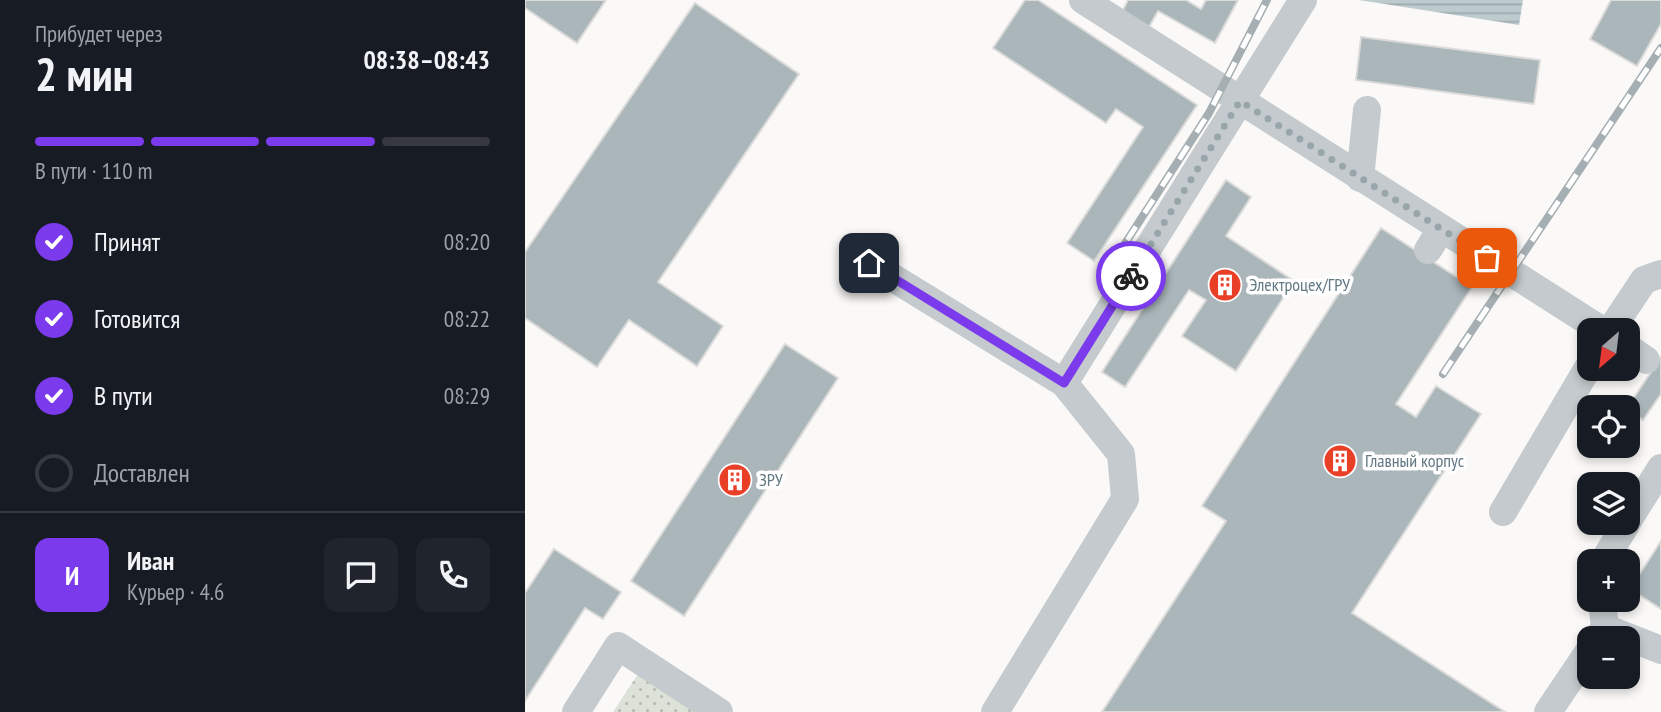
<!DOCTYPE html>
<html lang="ru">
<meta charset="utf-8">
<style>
body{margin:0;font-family:"PT Sans Narrow",sans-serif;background:#20242c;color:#f1f3f6;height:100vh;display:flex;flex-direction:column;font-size:26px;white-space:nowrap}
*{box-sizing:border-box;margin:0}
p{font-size:23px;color:#9ea1a6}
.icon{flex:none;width:38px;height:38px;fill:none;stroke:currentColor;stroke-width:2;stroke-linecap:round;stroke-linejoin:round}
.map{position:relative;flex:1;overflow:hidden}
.panel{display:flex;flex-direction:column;background:#171b24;width:525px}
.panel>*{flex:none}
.needle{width:46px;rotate:208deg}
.buttons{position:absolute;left:1052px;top:318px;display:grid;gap:14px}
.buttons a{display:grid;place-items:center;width:63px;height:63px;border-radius:14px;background:#171b24;box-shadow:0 4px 10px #0003;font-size:35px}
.pin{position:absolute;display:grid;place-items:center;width:60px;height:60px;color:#fff;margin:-30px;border-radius:14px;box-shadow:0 4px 10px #0006}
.courier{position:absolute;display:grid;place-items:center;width:70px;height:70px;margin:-35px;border:5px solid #7c3aed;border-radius:50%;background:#fff;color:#222;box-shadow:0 2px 9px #0007}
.overview em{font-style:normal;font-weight:700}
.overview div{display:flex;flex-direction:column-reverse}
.overview{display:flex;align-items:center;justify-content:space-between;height:119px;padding:0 35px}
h1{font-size:46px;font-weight:700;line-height:52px}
.bar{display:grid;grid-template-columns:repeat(4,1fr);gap:10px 7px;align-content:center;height:84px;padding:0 35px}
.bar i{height:9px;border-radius:5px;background:#363941}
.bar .active{background:#7c3aed}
.bar p{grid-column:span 4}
.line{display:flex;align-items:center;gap:18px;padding:0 35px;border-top:2px solid #363941}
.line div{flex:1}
.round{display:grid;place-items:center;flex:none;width:74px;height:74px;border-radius:14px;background:#20242c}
ol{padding:0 35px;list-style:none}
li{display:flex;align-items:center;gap:21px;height:77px}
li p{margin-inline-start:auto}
li .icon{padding:7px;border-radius:50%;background:#7c3aed;color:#fff;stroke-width:4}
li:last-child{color:#9ea1a6}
li i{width:38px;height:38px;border:4px solid #363941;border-radius:50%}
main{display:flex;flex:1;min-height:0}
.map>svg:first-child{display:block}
</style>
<main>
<section class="panel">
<div class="overview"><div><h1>2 мин</h1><p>Прибудет через</p></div><em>08:38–08:43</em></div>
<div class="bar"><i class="active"></i><i class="active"></i><i class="active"></i><i></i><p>В пути · 110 m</p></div>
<ol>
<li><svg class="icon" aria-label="check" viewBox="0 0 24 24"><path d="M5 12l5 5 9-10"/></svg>Принят<p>08:20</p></li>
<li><svg class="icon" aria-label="check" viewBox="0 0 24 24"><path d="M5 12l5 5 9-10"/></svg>Готовится<p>08:22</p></li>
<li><svg class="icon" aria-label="check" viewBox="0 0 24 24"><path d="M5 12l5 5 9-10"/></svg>В пути<p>08:29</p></li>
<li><i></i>Доставлен</li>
</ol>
<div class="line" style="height:126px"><b class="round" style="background:#7c3aed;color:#fff">И</b><div><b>Иван</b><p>Курьер · 4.6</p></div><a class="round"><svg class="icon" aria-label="chat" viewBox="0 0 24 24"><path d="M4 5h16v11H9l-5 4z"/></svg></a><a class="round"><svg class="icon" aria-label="phone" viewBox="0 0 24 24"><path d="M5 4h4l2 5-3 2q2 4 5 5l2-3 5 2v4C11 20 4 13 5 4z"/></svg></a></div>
</section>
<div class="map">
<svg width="1136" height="712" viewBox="0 0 1136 712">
<defs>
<pattern id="grass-dots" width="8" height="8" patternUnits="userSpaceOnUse" patternTransform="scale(1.75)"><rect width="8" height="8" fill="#dce2d8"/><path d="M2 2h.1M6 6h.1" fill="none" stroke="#b6bcb5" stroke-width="1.8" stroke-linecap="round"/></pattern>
<pattern id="water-rules" width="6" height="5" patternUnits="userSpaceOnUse" patternTransform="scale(1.75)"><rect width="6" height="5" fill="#bdcbce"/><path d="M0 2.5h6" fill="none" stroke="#9daaad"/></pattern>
</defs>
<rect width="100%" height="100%" fill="#faf9f7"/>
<path fill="url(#grass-dots)" d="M113 674 171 712H88Z"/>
<path fill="url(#water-rules)" d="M834 0H998L994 25Z"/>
<g fill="#abb6ba" stroke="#dbdbd9" stroke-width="2">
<path d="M0 0H81L52 43 0 8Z"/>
<path d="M500 0H513L672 105 569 261 542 243 618 127 591 109 581 123 468 48Z"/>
<path d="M603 0H661L676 9 681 0H713L690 43 633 11 624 27 597 12Z"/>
<path d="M1086 0H1136V24L1112 66 1065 39Z"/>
<path d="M170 3 274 74 133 282 198 326 172 366 104 320 72 367 0 318V252Z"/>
<path d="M836 37 1015 60 1009 104 831 80Z"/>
<path d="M701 180 726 197 701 236 769 281 711 371 657 336 681 300 664 290 600 387 577 372Z"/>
<path d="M856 228 947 287 871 404 891 417 911 386 956 414 827 613 980 712H577L701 521 677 506Z"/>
<path d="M260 344 313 378 159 616 106 581Z"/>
<path d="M1136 357V394L1118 420 1102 408Z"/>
<path d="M1136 541V609L1105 589Z"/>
<path d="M29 549 96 592 78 619 60 608 0 701V593Z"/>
</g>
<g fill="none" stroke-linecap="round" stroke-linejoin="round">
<g stroke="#c4cacd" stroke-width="28">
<path d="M558 0 1078 331"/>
<path d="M835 178 842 110"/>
<path d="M903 250 916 229"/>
<path d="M344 263 539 383 596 454 600 499 470 712"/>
<path d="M1085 331 1119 280 1136 274"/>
<path d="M1102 347 1121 360"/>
<path d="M539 383 778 0"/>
<path d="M978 512 1064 366"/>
<path d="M1102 522 1136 468"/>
<path d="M1078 562 1102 523"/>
<path d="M1080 628 1136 650"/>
<path d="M1072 639 1080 628 1077 600"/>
<path d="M51 712 93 646 194 712"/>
<path d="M1023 712 1064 651"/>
</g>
<defs>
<g id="rail">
<path d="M585 267 684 113 742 0"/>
<path d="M918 374 1136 48"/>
</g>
</defs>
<use href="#rail" stroke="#a5aeb2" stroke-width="8"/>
<use href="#rail" stroke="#fff" stroke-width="5" stroke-dasharray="16" stroke-linecap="butt"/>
</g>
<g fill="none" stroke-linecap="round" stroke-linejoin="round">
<path stroke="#98a6ac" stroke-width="7" stroke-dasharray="0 12.6" d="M606 276 715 101 962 258"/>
<path stroke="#7c3aed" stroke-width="9" d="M344 263 539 383 606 276"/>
</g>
<defs>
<symbol id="building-disc" viewBox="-11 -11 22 22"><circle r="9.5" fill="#ea3f27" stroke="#fff"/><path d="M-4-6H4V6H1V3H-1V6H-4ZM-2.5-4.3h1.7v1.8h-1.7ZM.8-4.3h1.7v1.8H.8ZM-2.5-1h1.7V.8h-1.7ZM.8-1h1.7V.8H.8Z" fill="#fff"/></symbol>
</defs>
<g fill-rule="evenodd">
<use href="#building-disc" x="681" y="266" width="38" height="38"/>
<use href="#building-disc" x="796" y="442" width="38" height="38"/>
<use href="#building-disc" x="191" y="461" width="38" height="38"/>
</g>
<g text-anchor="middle" stroke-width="7" stroke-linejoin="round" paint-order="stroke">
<g font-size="18" fill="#637983" stroke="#fff" text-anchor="start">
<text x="724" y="291">Электроцех/ГРУ</text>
<text x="840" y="467">Главный корпус</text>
<text x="234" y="486">ЗРУ</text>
</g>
</g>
</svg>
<div class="buttons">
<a><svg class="needle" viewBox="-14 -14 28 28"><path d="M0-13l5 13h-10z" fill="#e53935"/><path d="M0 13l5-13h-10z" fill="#9ea1a6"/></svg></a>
<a><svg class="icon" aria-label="locate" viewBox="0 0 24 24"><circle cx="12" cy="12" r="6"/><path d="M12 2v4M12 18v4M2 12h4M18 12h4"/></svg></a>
<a><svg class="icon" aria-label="layers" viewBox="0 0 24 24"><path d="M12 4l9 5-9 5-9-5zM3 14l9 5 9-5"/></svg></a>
<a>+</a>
<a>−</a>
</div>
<div class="pin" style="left:962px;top:258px;background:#ea580c"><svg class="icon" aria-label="bag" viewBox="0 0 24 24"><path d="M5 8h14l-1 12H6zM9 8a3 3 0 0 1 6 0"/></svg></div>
<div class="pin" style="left:344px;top:263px;background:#1f2937"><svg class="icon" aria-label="home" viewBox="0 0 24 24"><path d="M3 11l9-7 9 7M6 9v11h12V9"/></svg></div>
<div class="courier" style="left:606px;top:276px"><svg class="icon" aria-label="bike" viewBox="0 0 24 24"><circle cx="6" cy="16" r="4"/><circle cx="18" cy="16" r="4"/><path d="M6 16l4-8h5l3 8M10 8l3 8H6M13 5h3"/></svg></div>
</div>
</main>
